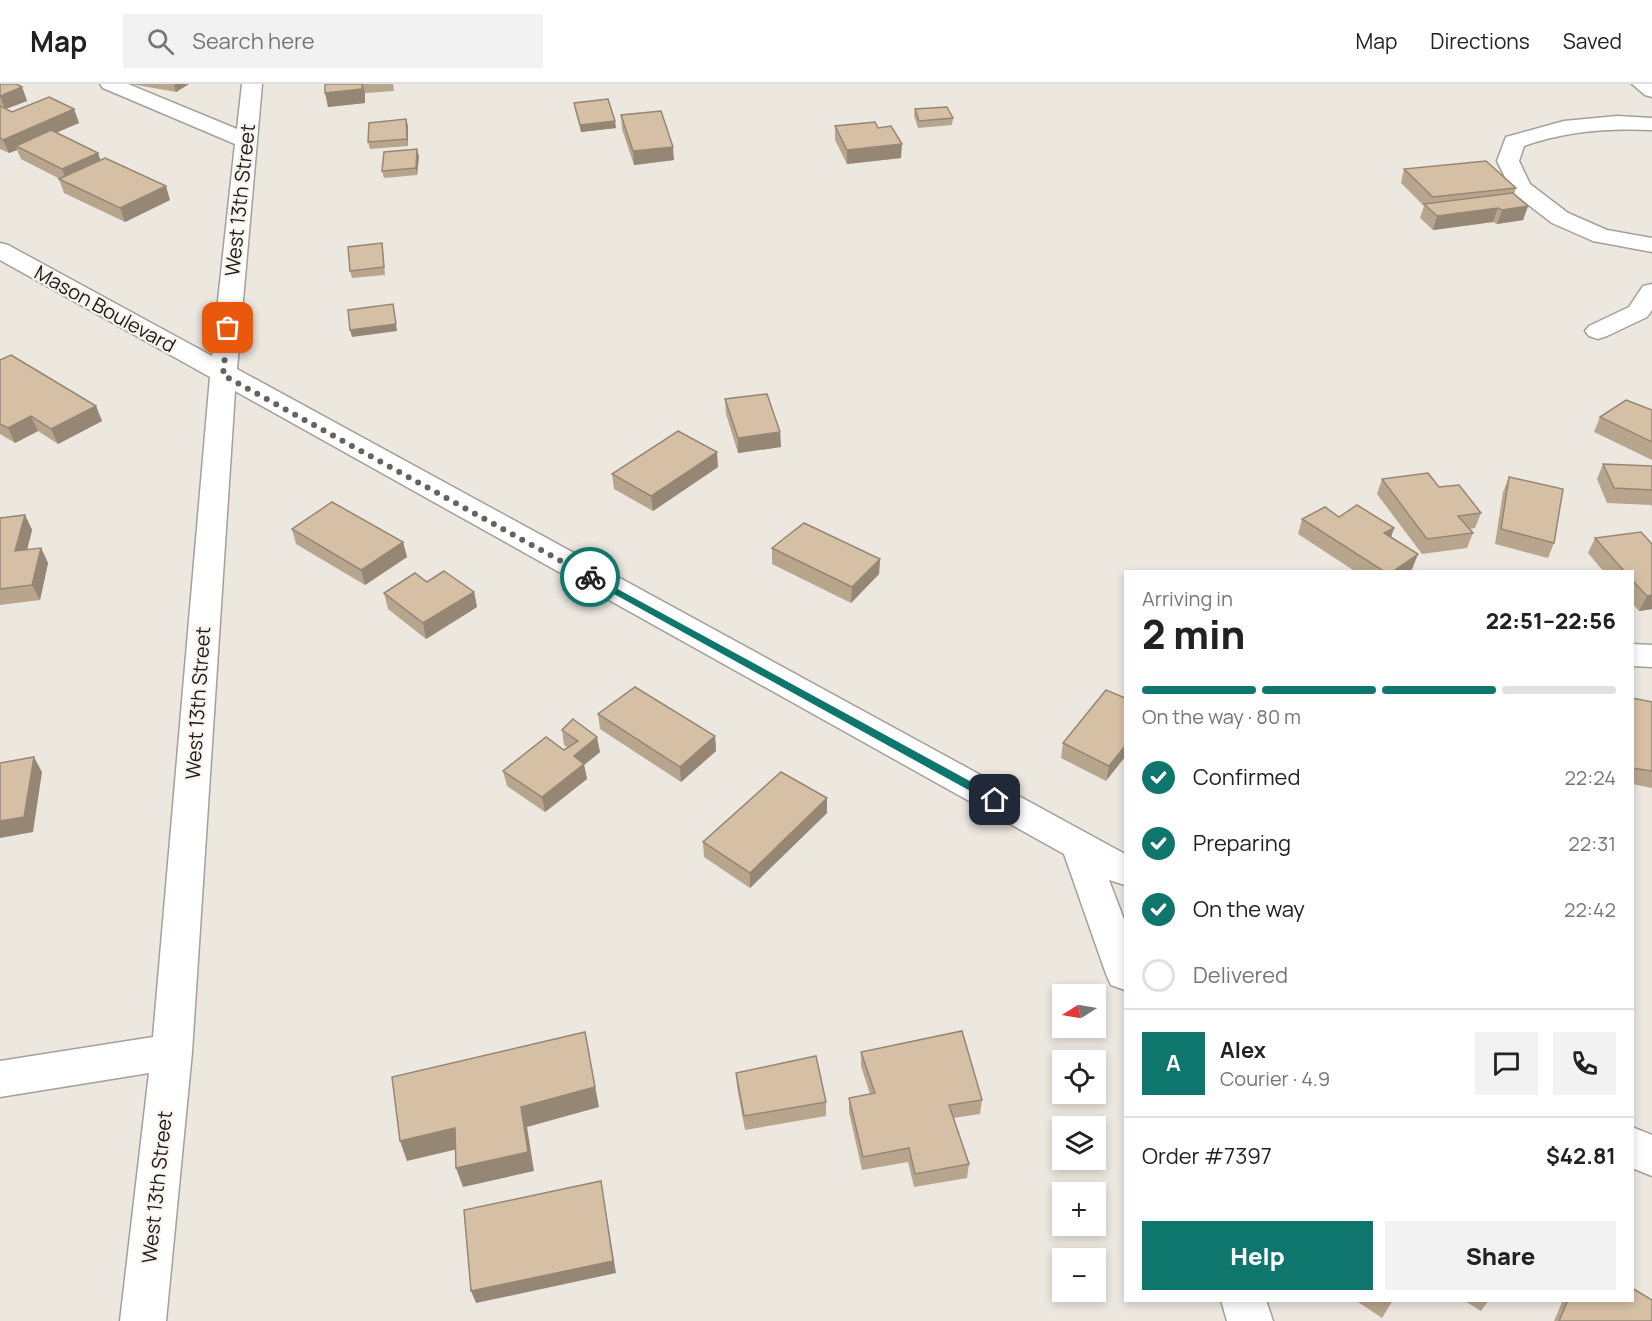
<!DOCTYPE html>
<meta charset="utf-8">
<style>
body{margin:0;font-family:Manrope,sans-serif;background:#f2f2f2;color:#222;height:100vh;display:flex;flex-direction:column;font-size:22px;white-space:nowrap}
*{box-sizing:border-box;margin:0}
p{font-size:20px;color:#767676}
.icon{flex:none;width:33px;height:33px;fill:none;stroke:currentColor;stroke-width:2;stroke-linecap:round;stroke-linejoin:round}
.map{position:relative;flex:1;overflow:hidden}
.details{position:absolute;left:1124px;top:486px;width:510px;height:732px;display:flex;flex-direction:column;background:#fff;border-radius:0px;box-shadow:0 3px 9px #0003}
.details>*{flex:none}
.needle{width:39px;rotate:259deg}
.tools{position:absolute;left:1052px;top:900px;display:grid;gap:12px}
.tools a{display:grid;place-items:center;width:54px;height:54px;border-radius:0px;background:#fff;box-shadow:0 3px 9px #0003;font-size:30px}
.pin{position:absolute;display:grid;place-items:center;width:51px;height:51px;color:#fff;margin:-26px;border-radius:12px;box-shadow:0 3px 9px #0006}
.courier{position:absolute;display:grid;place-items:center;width:60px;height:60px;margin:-30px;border:4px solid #0f766e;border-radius:50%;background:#fff;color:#222;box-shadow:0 2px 8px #0007}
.summary em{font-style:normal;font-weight:800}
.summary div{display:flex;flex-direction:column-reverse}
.summary{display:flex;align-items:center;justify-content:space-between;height:102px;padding:0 18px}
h1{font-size:39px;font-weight:800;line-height:45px}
.bar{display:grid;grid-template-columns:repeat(4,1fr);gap:9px 6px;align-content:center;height:72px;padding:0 18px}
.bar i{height:8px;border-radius:4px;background:#e0e0e0}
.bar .active{background:#0f766e}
.bar p{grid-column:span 4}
.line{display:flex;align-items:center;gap:15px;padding:0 18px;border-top:2px solid #e0e0e0}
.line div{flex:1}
.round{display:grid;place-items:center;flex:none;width:63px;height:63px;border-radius:0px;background:#f2f2f2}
ol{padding:0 18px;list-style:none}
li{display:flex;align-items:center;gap:18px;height:66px}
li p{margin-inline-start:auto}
li .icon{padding:6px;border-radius:50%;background:#0f766e;color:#fff;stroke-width:4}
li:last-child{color:#767676}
li i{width:33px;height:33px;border:3px solid #e0e0e0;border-radius:50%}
.action{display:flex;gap:12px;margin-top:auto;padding:12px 18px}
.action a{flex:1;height:69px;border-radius:0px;background:#0f766e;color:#fff;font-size:24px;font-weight:800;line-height:69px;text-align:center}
.action a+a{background:#f2f2f2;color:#222}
header{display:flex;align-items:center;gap:36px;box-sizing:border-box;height:84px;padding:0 30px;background:#fff;border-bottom:2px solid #e0e0e0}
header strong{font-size:28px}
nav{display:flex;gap:33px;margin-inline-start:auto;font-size:21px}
.search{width:420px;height:54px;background:#f2f2f2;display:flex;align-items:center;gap:15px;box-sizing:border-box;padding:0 21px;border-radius:0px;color:#767676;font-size:22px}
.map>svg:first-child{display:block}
</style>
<header>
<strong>Map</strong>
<div class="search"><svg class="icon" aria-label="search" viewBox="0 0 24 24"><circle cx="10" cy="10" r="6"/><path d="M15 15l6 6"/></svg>Search here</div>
<nav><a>Map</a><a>Directions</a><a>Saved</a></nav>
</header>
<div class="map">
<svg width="1652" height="1237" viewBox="0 0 1652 1237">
<rect width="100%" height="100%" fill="#ece7df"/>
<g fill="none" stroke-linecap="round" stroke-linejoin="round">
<defs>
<g id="minor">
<path d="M100 0H128L237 45 242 0H262L237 285 1125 770V801L1109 796 1125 838V906L1111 901 1106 890 1064 770 235 307 192 968 166 1237H120L149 989 0 1013V977L153 953 210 293 0 176V159L8 161 212 272 235 60 103 4Z"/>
<path d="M1632 0H1652V13L1645 11Z"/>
<path d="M1617 32 1652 34V46C1608 44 1565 47 1524 62L1519 77 1530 100 1568 129 1607 146 1652 154V168L1593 157 1552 139 1513 109 1497 77 1506 53 1564 37Z"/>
<path d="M1652 200V226L1647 233 1607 252 1598 255 1589 252 1585 247 1589 242 1629 223 1643 202Z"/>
<path d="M1632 560 1652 561V583L1632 582Z"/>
<path d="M1632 1043 1652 1051V1092L1632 1084Z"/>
<path d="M1221 1216H1266L1273 1237H1227Z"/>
</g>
</defs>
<use href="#minor" stroke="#a49f98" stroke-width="3"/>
<use href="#minor" fill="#fff" fill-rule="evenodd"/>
</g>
<g fill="#b8a58e">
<path d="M0 0 20 1 22 3 27 17 6 25 12 28 74 25 79 39 56 48 98 69 100 76 170 116 125 138 64 109 59 95H60L21 75 17 66 9 69 0 65Z"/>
<path d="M131 0H189L176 8Z"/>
<path d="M325 0H393L394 7 365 9V19L328 23Z"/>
<path d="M574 19 616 44 581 48 575 26Z"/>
<path d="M915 25 953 34 952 41 918 44 914 32Z"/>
<path d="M621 31 674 76 634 81 622 45Z"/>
<path d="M406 35 408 42V62L370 65 368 58Z"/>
<path d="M835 42 878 44 901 74 847 80 835 56Z"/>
<path d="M419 72 417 91 384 94 382 87Z"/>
<path d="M1404 85 1516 104 1514 110 1528 122 1523 136 1497 140 1493 138 1433 146 1420 134 1424 122 1401 99Z"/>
<path d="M382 159 383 166 385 191 352 194 350 187Z"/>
<path d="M0 276 96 322 102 337 58 360 38 347 15 359 0 350Z"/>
<path d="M725 315 780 348 781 363 738 369 726 330Z"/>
<path d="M1652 326V376L1594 348 1600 333Z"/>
<path d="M1603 380 1652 382V423L1651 421 1607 419 1597 395Z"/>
<path d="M718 383 653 427 614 405 612 390Z"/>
<path d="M1509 393 1554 459 1548 474 1495 460 1503 408Z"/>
<path d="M1382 395 1439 403 1481 429 1475 444 1470 445 1473 449 1467 464 1422 470 1377 410Z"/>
<path d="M25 431 32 446 27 466 41 464 48 479 40 516 0 521V434Z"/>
<path d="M1339 433 1394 444 1391 453 1418 470 1412 485 1409 488H1356L1298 450 1302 435Z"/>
<path d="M292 445 403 458 407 473 365 501 296 460Z"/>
<path d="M1595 454 1652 460V525L1639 527 1632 519V488H1604L1588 469Z"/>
<path d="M772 464 880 475 879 490 851 519 772 480Z"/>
<path d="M427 498 474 508 477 523 426 555 388 525 384 509Z"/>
<path d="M1125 614 1106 697 1061 674 1063 659Z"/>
<path d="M1632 614 1652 618V704L1632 700Z"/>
<path d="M598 630 715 652 716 667 681 698 600 645Z"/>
<path d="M562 646 600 668 584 681 587 695 545 728 507 702 503 687 564 666 568 664 564 661Z"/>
<path d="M827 729 750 804 704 773 703 758Z"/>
<path d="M861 968 982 1016 980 1030 953 1034 969 1080 967 1094 914 1103 908 1078 862 1086 849 1028V1014L870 1010 861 982Z"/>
<path d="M736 989 826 1018V1032L745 1046 737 1003Z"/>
<path d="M1355 1216H1393L1382 1234Z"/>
<path d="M1463 1216H1489L1481 1227Z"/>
<path d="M1563 1216H1632L1652 1237H1554Z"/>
</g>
<g fill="#968674">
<path d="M176 0H189L176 8 174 1Z"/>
<path d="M363 0 365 9V19L328 23 325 9Z"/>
<path d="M22 3 27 17 5 25 0 12Z"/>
<path d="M74 25 79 39 21 64 16 62 17 66 9 69 3 56Z"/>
<path d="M406 35 408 42V62L407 55Z"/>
<path d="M615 37 616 44 581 48 580 41Z"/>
<path d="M902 60 901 74 847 80V66Z"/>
<path d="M673 63 674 76 634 81 633 67Z"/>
<path d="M417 65 419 72 417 91 416 84Z"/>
<path d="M98 69 103 83 67 98 62 85Z"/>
<path d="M166 102 170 116 125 138 120 124Z"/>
<path d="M1528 122 1523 136 1497 140 1502 126Z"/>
<path d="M1498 124 1493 138 1433 146 1437 132Z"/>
<path d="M393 220 397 247 352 253 350 246Z"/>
<path d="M96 322 102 337 58 360 51 345Z"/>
<path d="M31 332 38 347 15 359 8 344Z"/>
<path d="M780 348 781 363 738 369V354Z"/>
<path d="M717 368 718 383 653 427 651 412Z"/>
<path d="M25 431 32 446 23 482 15 467Z"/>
<path d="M1394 444 1389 459 1384 449Z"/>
<path d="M403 458 407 473 365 501 361 486Z"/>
<path d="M41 464 48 479 40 516 32 501Z"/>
<path d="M1418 470 1412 485 1409 488H1392Z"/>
<path d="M880 475 879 490 851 519 852 503Z"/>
<path d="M474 508 477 523 426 555 423 539Z"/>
<path d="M1652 511V525L1639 527 1647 512Z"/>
<path d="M715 652 716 667 681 698 680 683Z"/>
<path d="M597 653 600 668 584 681 587 695 545 728 542 713 574 672Z"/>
<path d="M1125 662V673L1106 697 1109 682Z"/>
<path d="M34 673 42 688 33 748 0 754V737Z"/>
<path d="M827 714V729L750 804V789Z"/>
<path d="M585 948 599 1023 527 1043 534 1087 463 1103 456 1084 521 1023Z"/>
<path d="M455 1044 462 1064 407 1077 400 1057Z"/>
<path d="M601 1097 616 1189 476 1219 471 1207Z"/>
</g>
<g fill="#d6c0a5" stroke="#968674" stroke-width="1.5">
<path d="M0 0H16L22 3 0 12Z"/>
<path d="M325 0H362V5L325 9Z"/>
<path d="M49 13 74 25 3 56 0 54V22L12 28Z"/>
<path d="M608 15 615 37 580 41 574 19Z"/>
<path d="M947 23 953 34 919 37 915 25Z"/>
<path d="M661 27 673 63 633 67 621 31Z"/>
<path d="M406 35 407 55 368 58 369 39Z"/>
<path d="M875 38 878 44 891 42 902 60 847 66 835 42Z"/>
<path d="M51 46 98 69 62 85 16 62Z"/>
<path d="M417 65 416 84 382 87 384 68Z"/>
<path d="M105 74 166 102 120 124 59 95Z"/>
<path d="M1486 77 1516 104 1433 113 1404 85Z"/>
<path d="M1513 109 1528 122 1502 126 1498 124 1437 132 1424 120Z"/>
<path d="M382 159 384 183 350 187 348 163Z"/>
<path d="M393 220 396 240 350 246 348 226Z"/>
<path d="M11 271 96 322 51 345 31 332 8 344 0 340V276Z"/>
<path d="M767 310 780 348 738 354 725 315Z"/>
<path d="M1626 316 1652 326V358L1600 333Z"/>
<path d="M678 347 717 368 651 412 612 390Z"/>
<path d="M1603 380 1652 382V406L1614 404Z"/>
<path d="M1428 389 1439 403 1459 401 1481 429 1458 432 1473 449 1427 455 1382 395Z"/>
<path d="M1509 393 1563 405 1554 459 1501 445Z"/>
<path d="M332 418 403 458 361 486 292 445Z"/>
<path d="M1357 421 1394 444 1384 449 1418 470 1392 488H1385L1302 435 1325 423 1339 433Z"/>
<path d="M25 431 15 467 41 464 32 501 0 505V434Z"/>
<path d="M804 439 880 475 852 503 772 464Z"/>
<path d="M1641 448 1652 460V511L1647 512 1632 496V488H1625L1595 454Z"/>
<path d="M444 487 474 508 423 539 384 509 415 489 427 498Z"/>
<path d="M635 603 715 652 680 683 598 630Z"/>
<path d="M1106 606 1125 614V662L1109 682 1063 659Z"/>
<path d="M1632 614 1652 618V687L1632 684Z"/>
<path d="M573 635 597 653 574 672 584 680 542 713 503 687 546 653 564 666 578 657 562 646Z"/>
<path d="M34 673 24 733 0 737V679Z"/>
<path d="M781 688 827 714 750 789 703 758Z"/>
<path d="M962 947 982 1016 949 1021 969 1080 915 1090 909 1064 863 1073 849 1014 875 1009 861 968Z"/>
<path d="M585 948 595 1003 521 1023 528 1068 456 1084 455 1044 400 1057 392 993Z"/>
<path d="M816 972 826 1018 744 1032 736 989Z"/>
<path d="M601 1097 613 1177 471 1207 464 1126Z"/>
<path d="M1632 1204 1652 1216V1237H1559L1568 1216H1632Z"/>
</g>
<path fill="#0f766e" d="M590 490 999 713V719H992L587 495V491Z"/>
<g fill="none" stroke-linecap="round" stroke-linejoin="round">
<path stroke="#66635f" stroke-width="6" stroke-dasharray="0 10.8" d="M228 244 223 291 590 493"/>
</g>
<g text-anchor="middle" stroke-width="4.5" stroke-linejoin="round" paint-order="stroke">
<g font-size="20" fill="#1e1c1a" stroke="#f9f4ed">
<text transform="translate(240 116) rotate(-84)" y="7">West 13th Street</text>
<text transform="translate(105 225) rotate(29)" y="7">Mason Boulevard</text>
<text transform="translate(198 619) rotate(-86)" y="7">West 13th Street</text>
<text transform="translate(157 1103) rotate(-84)" y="7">West 13th Street</text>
</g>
</g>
</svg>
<div class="tools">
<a><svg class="needle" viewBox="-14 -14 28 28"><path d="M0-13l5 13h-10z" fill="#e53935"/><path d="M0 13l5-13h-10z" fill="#767676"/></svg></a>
<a><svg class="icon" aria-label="locate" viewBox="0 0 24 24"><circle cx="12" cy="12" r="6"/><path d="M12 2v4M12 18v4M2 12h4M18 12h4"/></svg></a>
<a><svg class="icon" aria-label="layers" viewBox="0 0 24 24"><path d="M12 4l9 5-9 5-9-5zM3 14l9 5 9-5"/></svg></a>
<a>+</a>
<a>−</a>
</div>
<div class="pin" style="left:228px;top:244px;background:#ea580c"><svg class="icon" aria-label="bag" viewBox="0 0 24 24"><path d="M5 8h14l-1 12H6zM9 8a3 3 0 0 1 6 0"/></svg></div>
<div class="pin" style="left:995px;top:716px;background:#1f2937"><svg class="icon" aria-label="home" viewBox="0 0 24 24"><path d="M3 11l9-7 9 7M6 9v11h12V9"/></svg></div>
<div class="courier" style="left:590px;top:493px"><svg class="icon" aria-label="bike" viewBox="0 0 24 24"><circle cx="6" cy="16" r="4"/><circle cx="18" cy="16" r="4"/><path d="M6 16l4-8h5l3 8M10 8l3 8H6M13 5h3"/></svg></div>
<section class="details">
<div class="summary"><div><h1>2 min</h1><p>Arriving in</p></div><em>22:51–22:56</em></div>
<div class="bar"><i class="active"></i><i class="active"></i><i class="active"></i><i></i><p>On the way · 80 m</p></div>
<ol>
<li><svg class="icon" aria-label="check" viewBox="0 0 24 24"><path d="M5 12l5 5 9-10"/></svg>Confirmed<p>22:24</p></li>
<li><svg class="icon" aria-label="check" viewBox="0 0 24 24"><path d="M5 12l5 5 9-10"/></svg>Preparing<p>22:31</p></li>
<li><svg class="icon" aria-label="check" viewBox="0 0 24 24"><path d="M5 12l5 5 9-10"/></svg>On the way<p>22:42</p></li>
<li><i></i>Delivered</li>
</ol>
<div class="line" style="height:108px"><b class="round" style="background:#0f766e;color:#fff">A</b><div><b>Alex</b><p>Courier · 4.9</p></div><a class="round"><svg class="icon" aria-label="chat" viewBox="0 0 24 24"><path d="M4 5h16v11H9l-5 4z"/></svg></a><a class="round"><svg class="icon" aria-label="phone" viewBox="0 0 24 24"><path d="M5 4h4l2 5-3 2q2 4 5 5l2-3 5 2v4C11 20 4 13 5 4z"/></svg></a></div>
<div class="line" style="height:78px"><div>Order #7397</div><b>$42.81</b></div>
<div class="action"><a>Help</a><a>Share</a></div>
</section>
</div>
